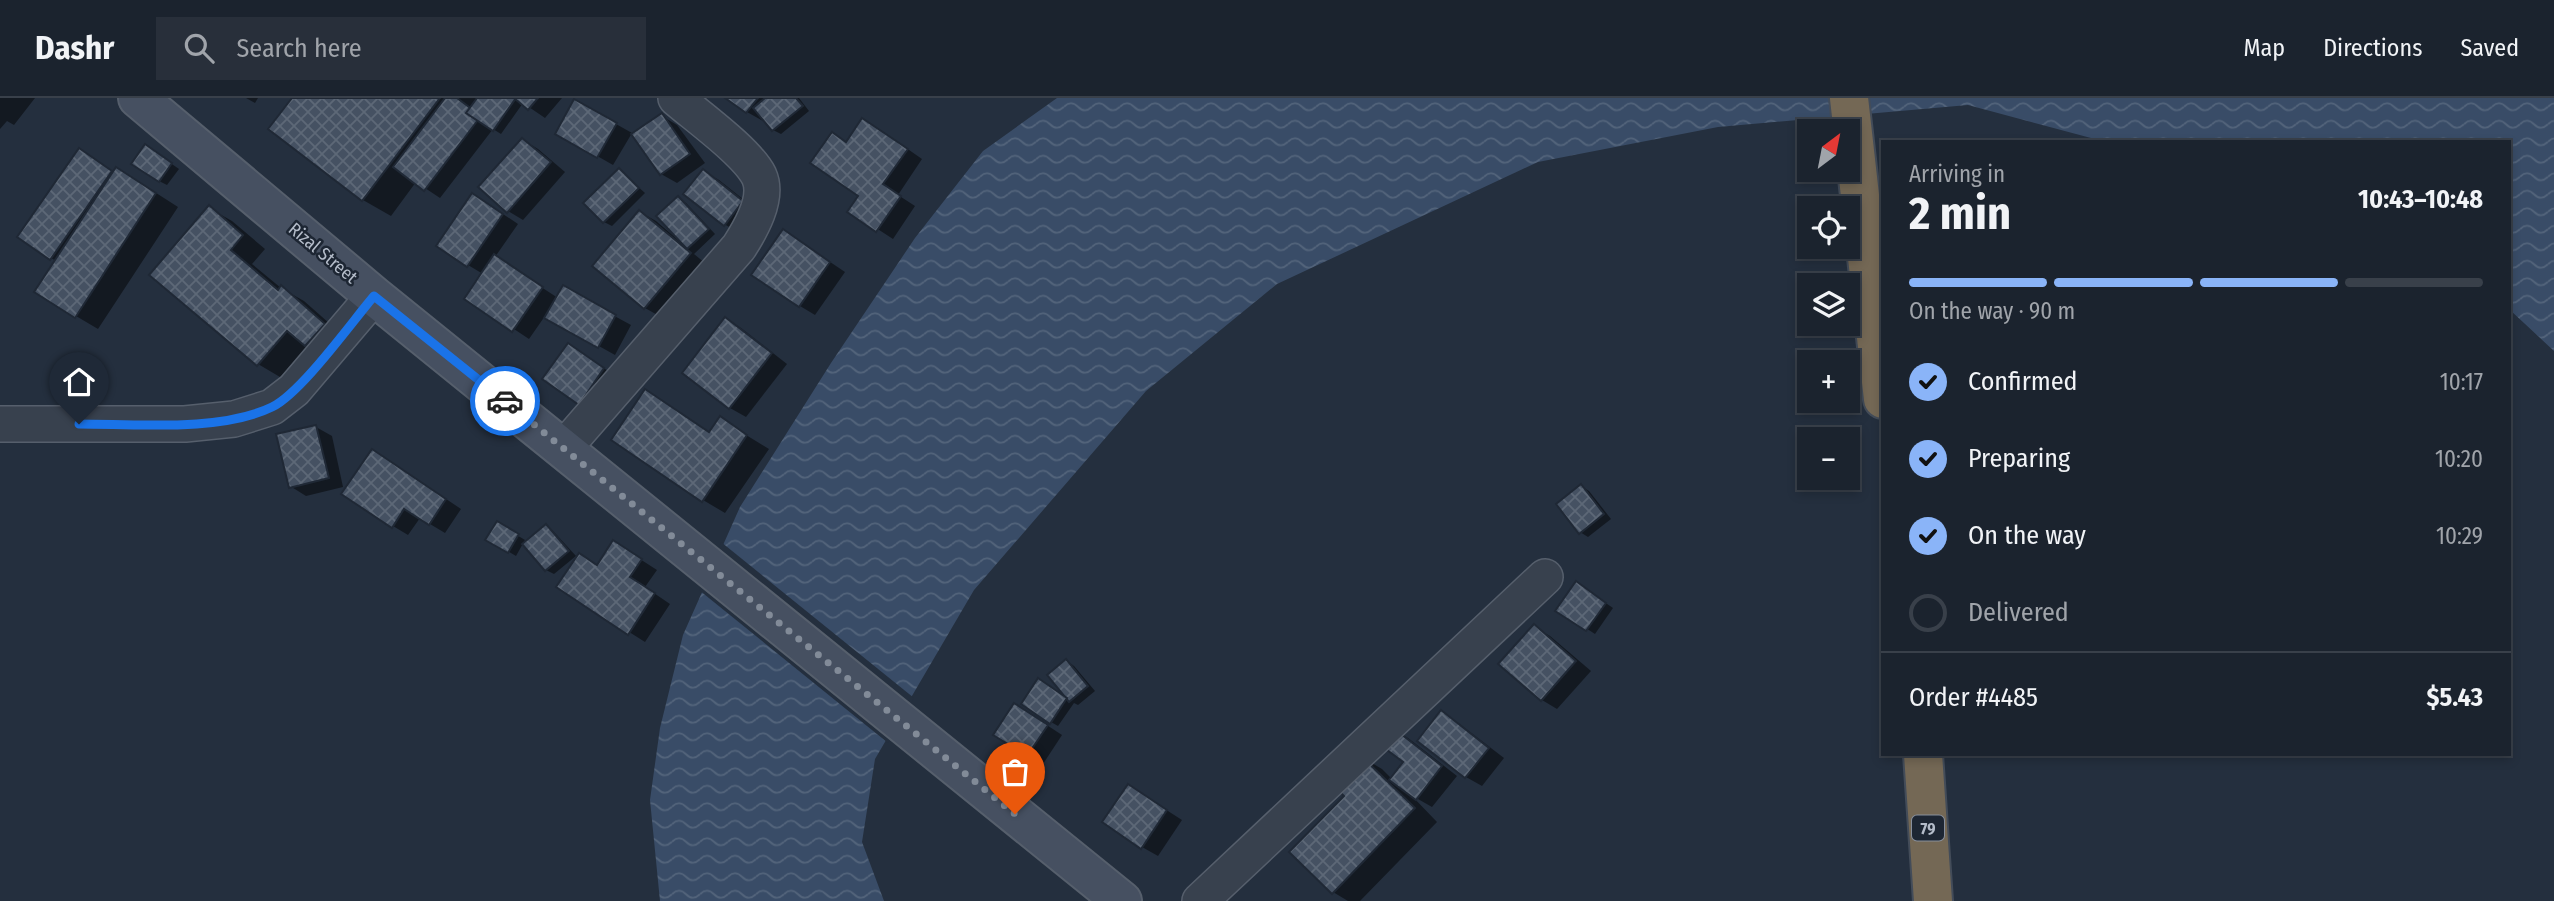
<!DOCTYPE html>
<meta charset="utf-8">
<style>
body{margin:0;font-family:"Fira Sans Condensed",sans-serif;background:#282f3a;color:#f1f3f6;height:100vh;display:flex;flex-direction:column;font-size:26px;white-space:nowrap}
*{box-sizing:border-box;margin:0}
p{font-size:23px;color:#a0a4aa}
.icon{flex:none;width:38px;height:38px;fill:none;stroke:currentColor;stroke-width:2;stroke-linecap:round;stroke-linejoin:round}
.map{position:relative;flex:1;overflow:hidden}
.side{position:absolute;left:1881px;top:42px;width:630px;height:616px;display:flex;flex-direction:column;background:#1b232e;border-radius:0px;box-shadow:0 4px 10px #0003,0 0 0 2px #39404a}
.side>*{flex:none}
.needle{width:46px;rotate:32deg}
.tools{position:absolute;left:1797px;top:21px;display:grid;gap:14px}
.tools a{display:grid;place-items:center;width:63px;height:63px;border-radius:0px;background:#1b232e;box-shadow:0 4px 10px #0003,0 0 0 2px #39404a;font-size:35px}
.pin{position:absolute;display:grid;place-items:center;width:60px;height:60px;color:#fff;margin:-72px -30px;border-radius:50% 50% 50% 0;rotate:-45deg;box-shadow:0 0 7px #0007}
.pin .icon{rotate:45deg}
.courier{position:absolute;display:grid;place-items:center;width:70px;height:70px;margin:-35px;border:5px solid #1a73e8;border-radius:50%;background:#fff;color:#222;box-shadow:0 2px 9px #0007}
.head em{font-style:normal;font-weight:700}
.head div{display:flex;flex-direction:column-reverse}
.head{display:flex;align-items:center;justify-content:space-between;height:119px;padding:0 28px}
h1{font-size:46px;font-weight:700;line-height:52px}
.bar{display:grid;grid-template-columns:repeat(4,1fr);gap:10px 7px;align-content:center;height:84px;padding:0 28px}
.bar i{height:9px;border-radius:5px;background:#39404a}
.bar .on{background:#8ab4f8}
.bar p{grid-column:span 4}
.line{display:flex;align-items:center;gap:18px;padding:0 28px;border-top:2px solid #39404a}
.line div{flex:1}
ol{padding:0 28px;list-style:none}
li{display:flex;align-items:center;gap:21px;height:77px}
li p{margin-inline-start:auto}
li .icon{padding:7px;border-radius:50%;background:#8ab4f8;color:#111;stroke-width:4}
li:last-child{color:#a0a4aa}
li i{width:38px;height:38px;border:4px solid #39404a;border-radius:50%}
header{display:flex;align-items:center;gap:42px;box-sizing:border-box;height:98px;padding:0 35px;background:#1b232e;border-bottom:2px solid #39404a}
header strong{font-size:33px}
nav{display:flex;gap:38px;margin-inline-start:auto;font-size:24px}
.search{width:490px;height:63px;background:#282f3a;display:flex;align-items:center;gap:18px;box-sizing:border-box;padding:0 24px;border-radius:0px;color:#a0a4aa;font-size:26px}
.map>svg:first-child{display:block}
</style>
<header>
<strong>Dashr</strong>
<div class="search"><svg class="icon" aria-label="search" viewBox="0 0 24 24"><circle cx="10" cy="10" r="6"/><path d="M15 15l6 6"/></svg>Search here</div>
<nav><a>Map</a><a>Directions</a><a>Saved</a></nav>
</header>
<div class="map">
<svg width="2554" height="803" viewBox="0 0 2554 803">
<defs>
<pattern id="water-waves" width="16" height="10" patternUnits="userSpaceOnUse" patternTransform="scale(1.75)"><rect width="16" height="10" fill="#394c67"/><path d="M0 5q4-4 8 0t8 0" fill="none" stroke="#53647b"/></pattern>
<pattern id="building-cross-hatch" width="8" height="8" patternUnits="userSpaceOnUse" patternTransform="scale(1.75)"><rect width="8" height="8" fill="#455162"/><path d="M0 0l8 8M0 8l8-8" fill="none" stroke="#5d6877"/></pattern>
</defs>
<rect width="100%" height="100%" fill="#242f3e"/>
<path fill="url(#water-waves)" d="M1057 0H2554V253L2510 212V44H2106L1968 7 1718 29 1538 64 1277 186 1146 293 974 492 875 661 862 744 884 803H660L650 702 660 630 683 537 740 409 831 265 915 140 983 53Z"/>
<path fill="#242f3e" d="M721 444 914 600 888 645 699 492Z"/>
<g fill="#0007">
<path d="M0 0H35L14 27 7 23 0 31Z"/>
<path d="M246 0H258L255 5Z"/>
<path d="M294 0H562L545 20 523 5 501 36 493 31 440 100 416 84 391 118 363 102Z"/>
<path d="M728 0H799L809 13 781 36 773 32 764 21 763 23 747 14Z"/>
<path d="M575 3 632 35 613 67 557 35Z"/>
<path d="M662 18 677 27 705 65 677 85 661 76Z"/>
<path d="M879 31 922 61 898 97 915 108 893 141 850 113 860 97 847 45Z"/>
<path d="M523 42 538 51 565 74 523 122 508 113Z"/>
<path d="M79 52 114 74 117 71 139 84 178 109 98 231 76 218 56 163 51 160Z"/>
<path d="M153 53 179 71 167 87 159 83Z"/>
<path d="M619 72 645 95 612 128 604 124Z"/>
<path d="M703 73 719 82 758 113 740 135 724 126Z"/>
<path d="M678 100 686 105 715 136 694 156 705 165 661 219 645 210 595 168 640 114 656 123 677 141Z"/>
<path d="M488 106 518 126 495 159 558 200 563 190 631 227 615 257 545 218 529 241 467 200 483 176 468 167Z"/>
<path d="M209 110 232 123 265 151 252 166 281 190 304 203 346 240 329 260 308 248 280 279 258 266Z"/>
<path d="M799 143 845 174 815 217 800 208Z"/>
<path d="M726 221 741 230 787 266 746 319 730 310 685 275Z"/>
<path d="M568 247 619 280 595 315 545 281Z"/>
<path d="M646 293 710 335 720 321 769 351 725 415 703 402Z"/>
<path d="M316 329 332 338 343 389 306 398 290 388Z"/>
<path d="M388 362 461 411 445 435 420 420 408 437 393 428Z"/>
<path d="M1581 388 1589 393 1611 421 1588 439 1580 434Z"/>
<path d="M497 425 525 442 516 458 488 441Z"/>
<path d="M546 428 553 433 576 458 554 476 546 472Z"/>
<path d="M629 454 657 472 645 489 670 506 645 544 558 489Z"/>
<path d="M1584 490 1613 510 1595 536 1558 512Z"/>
<path d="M1534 529 1550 538 1591 573 1557 611 1542 602Z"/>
<path d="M1067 563 1074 568 1095 593 1078 607 1074 605 1058 628 1051 624 1046 587 1067 601Z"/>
<path d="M1442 615 1457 624 1504 660 1482 688 1466 679 1420 643Z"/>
<path d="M1030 616 1062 637 1043 666 995 636Z"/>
<path d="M1392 631 1408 640 1457 678 1432 709 1411 697 1437 724 1360 803H1348L1333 794 1346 698 1360 658 1382 671 1392 681 1405 663Z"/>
<path d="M1129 688 1182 722 1158 758 1142 749Z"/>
</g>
<g fill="url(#building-cross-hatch)" stroke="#1f2835" stroke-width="2">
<path d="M292 0H440L362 103 268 31Z"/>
<path d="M445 0H457L481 18 424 93 393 69Z"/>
<path d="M477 0H516L493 33 466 15Z"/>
<path d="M514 0H538L528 12Z"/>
<path d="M725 0H758L746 15Z"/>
<path d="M765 0H796L803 8 772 33 753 10Z"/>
<path d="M574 1 617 25 597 60 555 36Z"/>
<path d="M662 15 690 56 660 77 631 36Z"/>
<path d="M862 20 908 51 883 86 901 98 876 134 847 114 858 98 810 65 832 34 846 44Z"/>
<path d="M522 40 551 64 507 115 478 89Z"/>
<path d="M145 46 172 65 159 84 131 66Z"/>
<path d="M79 50 112 73 50 162 17 139Z"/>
<path d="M116 69 156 95 75 220 34 194Z"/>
<path d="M619 70 639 90 603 125 583 105Z"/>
<path d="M703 71 743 103 724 128 683 96Z"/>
<path d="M472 95 503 116 467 169 436 148Z"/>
<path d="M678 98 709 131 687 151 656 118Z"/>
<path d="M209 107 243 137 231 152 278 192 281 187 325 226 305 248 287 233 257 268 149 177Z"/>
<path d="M639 112 691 155 644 211 592 168Z"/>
<path d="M783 131 830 164 799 209 751 177Z"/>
<path d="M494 156 543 189 512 234 464 201Z"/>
<path d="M563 187 616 217 598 250 544 220Z"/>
<path d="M725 219 772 255 729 311 682 275Z"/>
<path d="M568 245 604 270 579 307 542 281Z"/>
<path d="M645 291 709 334 720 318 747 337 702 404 611 342Z"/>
<path d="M316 327 329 380 289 390 276 336Z"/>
<path d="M372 351 446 401 429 427 404 411 392 430 341 396Z"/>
<path d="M1581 386 1604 416 1579 436 1556 406Z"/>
<path d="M497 423 519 436 508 455 485 442Z"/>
<path d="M546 426 569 453 545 473 522 446Z"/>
<path d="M613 442 642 461 630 479 655 495 628 537 556 489 579 455 597 467Z"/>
<path d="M1576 483 1606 505 1586 533 1555 513Z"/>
<path d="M1534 526 1576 563 1541 603 1498 566Z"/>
<path d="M1066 561 1088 588 1069 604 1047 577Z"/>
<path d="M1038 580 1067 600 1050 626 1021 606Z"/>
<path d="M1014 605 1048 627 1027 658 993 637Z"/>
<path d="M1441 612 1489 650 1465 680 1417 643Z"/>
<path d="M1392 629 1442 668 1416 702 1389 682 1403 664 1379 646Z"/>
<path d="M1359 656 1415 710 1332 796 1289 754 1344 698 1331 685Z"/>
<path d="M1128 686 1167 712 1141 751 1102 724Z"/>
</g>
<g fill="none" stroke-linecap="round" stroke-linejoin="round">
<defs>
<g id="street">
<path d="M0 326H185L234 321 272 309 294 292 374 198"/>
<path d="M564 350 739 149C750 132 769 100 759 78 747 54 698 19 676 0"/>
<path d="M1200 803 1545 479"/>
</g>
<path id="secondary" d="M138 0 374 198 1122 803"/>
<g id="highway">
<path d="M1849 0 1883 301"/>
<path d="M1923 656 1933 803"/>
</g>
</defs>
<use href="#street" stroke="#565f6c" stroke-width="38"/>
<use href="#secondary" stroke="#565f6c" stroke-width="42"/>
<use href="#highway" stroke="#434c59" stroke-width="42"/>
<use href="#street" stroke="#38414e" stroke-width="35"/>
<use href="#secondary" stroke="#465061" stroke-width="38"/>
<use href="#highway" stroke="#746855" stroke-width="38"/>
</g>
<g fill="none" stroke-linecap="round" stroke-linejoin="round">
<path stroke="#828b98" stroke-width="7" stroke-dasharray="0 12.6" d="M505 303 1015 716"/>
<path stroke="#1a73e8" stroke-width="9" d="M79 326C135 326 221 334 272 309 301 295 351 225 374 198L505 303"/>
</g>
<g text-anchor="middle" stroke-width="5" stroke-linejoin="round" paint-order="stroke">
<rect fill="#1d2633" stroke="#878f9c" stroke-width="2" x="1912" y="717.5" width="32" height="25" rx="5"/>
<g font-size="16" font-weight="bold" fill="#b4bcc9">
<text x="1928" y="736">79</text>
</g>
<g font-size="18" fill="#b4bcc9" stroke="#1d2633">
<text transform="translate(323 155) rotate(40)" y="6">Rizal Street</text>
</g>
</g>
</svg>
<div class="tools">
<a><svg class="needle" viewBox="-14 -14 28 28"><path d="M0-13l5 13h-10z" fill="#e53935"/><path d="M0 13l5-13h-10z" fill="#a0a4aa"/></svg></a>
<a><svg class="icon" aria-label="locate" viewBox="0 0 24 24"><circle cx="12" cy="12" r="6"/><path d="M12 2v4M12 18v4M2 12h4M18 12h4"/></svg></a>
<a><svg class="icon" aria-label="layers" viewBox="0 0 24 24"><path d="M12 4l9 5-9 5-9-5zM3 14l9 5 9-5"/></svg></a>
<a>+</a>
<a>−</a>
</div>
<div class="pin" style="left:1015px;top:716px;background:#ea580c"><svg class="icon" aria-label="bag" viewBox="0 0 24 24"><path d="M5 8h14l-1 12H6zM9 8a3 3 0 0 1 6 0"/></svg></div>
<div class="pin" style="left:79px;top:326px;background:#1f2937"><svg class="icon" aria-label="home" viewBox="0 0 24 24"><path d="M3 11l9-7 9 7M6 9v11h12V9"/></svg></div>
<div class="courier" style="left:505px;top:303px"><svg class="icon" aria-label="car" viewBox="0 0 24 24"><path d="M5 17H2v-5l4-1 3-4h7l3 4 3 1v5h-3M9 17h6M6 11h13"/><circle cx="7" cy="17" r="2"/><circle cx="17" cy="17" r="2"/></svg></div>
<section class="side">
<div class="head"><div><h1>2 min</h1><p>Arriving in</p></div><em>10:43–10:48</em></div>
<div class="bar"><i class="on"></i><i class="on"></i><i class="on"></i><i></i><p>On the way · 90 m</p></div>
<ol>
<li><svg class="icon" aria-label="check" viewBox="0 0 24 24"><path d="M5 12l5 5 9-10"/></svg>Confirmed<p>10:17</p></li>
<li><svg class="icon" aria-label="check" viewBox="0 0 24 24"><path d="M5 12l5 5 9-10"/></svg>Preparing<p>10:20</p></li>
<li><svg class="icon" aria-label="check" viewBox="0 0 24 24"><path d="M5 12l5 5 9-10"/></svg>On the way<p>10:29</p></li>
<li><i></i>Delivered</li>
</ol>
<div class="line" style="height:91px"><div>Order #4485</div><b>$5.43</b></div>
</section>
</div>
